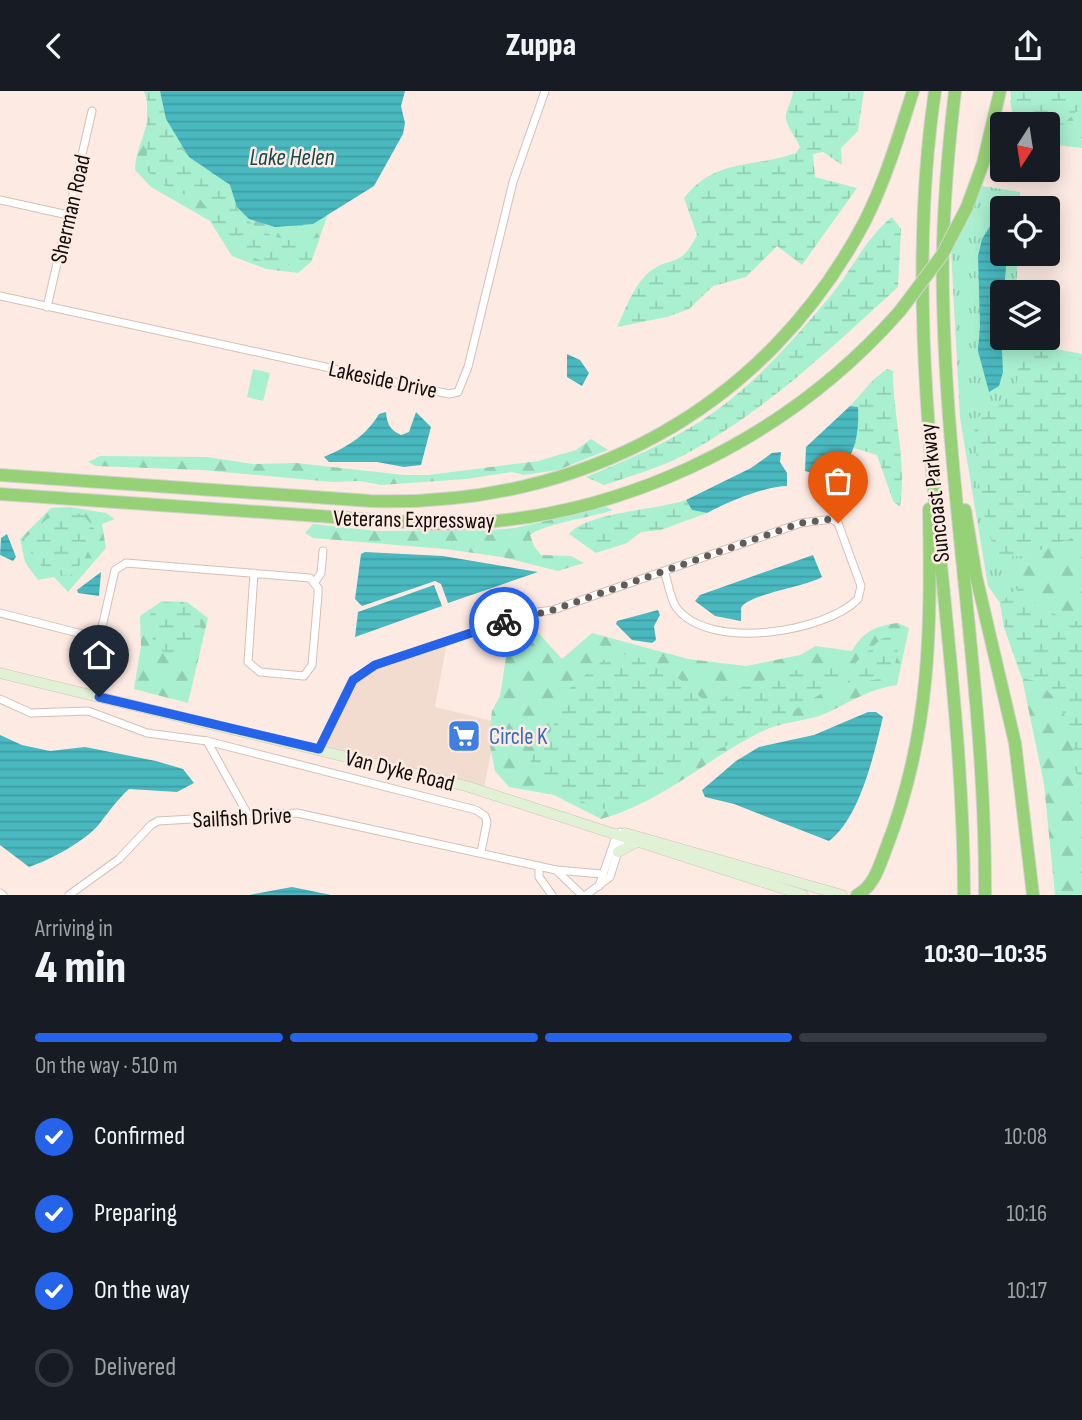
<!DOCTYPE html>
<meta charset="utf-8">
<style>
body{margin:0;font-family:"Sofia Sans Condensed",sans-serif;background:#242831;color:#f1f3f6;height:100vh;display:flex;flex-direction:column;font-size:26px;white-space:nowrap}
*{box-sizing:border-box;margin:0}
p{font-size:23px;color:#9ea1a6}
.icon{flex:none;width:38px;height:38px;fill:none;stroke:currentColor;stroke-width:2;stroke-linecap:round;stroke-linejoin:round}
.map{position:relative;height:804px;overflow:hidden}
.details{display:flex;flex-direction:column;background:#171b24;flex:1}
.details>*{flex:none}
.needle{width:46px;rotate:192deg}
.tools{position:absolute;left:990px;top:21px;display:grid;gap:14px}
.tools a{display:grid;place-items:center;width:70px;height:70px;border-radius:7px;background:#171b24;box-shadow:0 4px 18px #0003;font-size:35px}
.pin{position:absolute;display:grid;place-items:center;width:60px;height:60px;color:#fff;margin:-72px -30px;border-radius:50% 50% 50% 0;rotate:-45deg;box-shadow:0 0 7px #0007}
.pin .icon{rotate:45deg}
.courier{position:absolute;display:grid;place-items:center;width:70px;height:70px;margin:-35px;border:5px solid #2563eb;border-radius:50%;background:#fff;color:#222;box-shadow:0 2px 9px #0007}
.head em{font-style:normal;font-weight:800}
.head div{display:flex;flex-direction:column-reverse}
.head{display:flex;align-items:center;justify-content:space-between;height:119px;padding:0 35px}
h1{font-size:46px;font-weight:800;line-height:52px}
.bar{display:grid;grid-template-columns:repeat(4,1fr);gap:10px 7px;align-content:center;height:84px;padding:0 35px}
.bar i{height:9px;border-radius:5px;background:#363941}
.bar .active{background:#2563eb}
.bar p{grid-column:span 4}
ol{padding:0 35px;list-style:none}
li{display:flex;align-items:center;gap:21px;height:77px}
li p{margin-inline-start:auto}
li .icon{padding:7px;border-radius:50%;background:#2563eb;color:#fff;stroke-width:4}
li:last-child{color:#9ea1a6}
li i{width:38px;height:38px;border:4px solid #363941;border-radius:50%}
header{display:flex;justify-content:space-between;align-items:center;height:91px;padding:0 35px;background:#171b24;font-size:32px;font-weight:800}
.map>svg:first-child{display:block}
</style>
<header><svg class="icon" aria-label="back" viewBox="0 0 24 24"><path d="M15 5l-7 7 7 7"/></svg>Zuppa<svg class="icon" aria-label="share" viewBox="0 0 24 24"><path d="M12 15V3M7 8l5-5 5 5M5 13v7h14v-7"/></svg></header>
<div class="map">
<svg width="1082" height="804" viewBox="0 0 1082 804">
<defs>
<pattern id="grass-tufts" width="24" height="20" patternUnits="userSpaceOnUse" patternTransform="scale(1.75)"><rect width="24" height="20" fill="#a9f0d0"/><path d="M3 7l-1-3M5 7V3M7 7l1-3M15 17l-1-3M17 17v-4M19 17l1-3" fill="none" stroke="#90cdb1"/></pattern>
<pattern id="forest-firs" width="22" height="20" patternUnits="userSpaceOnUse" patternTransform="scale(1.75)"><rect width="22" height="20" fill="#a9f0d0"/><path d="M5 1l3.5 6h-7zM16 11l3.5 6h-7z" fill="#90cdb1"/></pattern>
<pattern id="wetland-marsh" width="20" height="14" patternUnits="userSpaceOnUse" patternTransform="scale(1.75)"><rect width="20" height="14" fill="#a9f0d0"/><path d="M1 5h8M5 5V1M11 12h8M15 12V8" fill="none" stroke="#90cdb1"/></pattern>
<pattern id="water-rules" width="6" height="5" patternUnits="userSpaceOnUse" patternTransform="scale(1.75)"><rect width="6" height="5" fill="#49b9bf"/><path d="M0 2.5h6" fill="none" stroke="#3f9ea3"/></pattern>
</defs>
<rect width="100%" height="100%" fill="#fdebe3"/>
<path fill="#f2dcd0" d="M447 551 435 616 497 631 484 697 323 654 355 590 378 575Z"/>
<path fill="url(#grass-tufts)" d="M982 95 1020 101V117H1003V163H1018L1016 201H1003V247L1082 263V443L1025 465 1020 476V495L1000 512 988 495 960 327 951 159Z"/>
<g fill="url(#forest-firs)">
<path d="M144 0H160C177 85 242 100 312 133L329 120 311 171 298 182 266 178 232 165 210 130 151 96 135 79C136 49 156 33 144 0Z"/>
<path d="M1010 0H1082V57L1048 53V33H1017Z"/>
<path d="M591 348 608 359 558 379 524 384 512 381 466 388 381 394 360 390 333 391 202 379 96 375 88 371 100 365 207 366 253 373 296 372 404 384H429L538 370 576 359Z"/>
<path d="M70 416 106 422 115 428 102 433 106 457 68 501 54 486 38 489 25 471 20 448 51 417Z"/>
<path d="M606 416 613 419C590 427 546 432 530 444L534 455 541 464 571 465 584 472 558 480 502 466 445 458 313 447 305 442 313 433 377 440 490 439 515 437Z"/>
<path d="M1082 443V804H1055L1044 693 1022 587 1004 536 1000 512 1020 495V476L1025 465Z"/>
<path d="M162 510 187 511 208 527 188 612 134 598 141 555 140 525Z"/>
<path d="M898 532 909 537 897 594C871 598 855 608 833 619 815 629 795 629 776 635 765 638 752 646 742 651 696 678 653 714 601 728L554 704 509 696 495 680 489 650 490 637 492 620 500 605 510 540 524 533 534 537 562 568 592 542 688 568 746 575 800 564 816 555 852 560C863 540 876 535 898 532Z"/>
</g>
<g fill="url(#wetland-marsh)">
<path d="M144 0H160C165 24 172 52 192 68 203 77 218 83 228 93 234 99 233 111 238 118 259 145 287 155 320 146L311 171C297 174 279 176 265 171 247 165 208 142 210 121L199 107 179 102 160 92 147 80V9Z"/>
<path d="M793 0H864L858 40 841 57 842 74 823 61 813 63 815 86 857 97 802 174 777 155 746 186 713 195 689 218 667 226 617 236C625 219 633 196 647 183 672 162 679 180 697 144L684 107C717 66 751 78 796 62L800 56C796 45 784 34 786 23 788 15 792 9 793 0Z"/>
<path d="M1014 0H1082V16L1062 34 1023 33 1014 27 1010 10Z"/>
<path d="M892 126 901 138 898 196C831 257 765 321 684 364 659 377 631 385 604 394L586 386C625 370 665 353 701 330 749 299 790 253 827 209 850 183 865 147 892 126Z"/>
<path d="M1024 257 1082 269V443L1025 465 1001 466C978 434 977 368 974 329 988 319 1009 310 1016 294 1021 280 1015 270 1024 257Z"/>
<path d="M887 278 893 280C893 325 907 371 900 416L893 410 877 364 854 357 857 316 850 315 874 288Z"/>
<path d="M686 409 692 419 707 422 661 439 641 441 627 452 596 462 569 443C587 421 658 419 686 409Z"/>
<path d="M70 420 83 424 94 436C91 458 86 469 70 485 45 485 33 469 24 448L47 428Z"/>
<path d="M1020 495 1040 517 1071 530H1082V691L1074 678 1073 641 1058 612 1040 591 1022 587 1004 536 1000 512Z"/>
<path d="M165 511 185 513 202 525C202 547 194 559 175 570 155 556 145 545 151 520Z"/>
<path d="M896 543 898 562 894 576 882 588 837 593 763 638 671 680 628 717 601 718 556 700 536 684 530 668 549 644 571 596 612 562C651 564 685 588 710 616L742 596 811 575 851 576 881 548Z"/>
</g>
<path fill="#a9f0d0" d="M253 278 270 282 263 310 247 306Z"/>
<g fill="url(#water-rules)">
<path d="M160 0H405L401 15 405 32 403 43 374 95 313 133 275 136 249 128 237 116 230 94 189 66 166 28Z"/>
<path d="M1004 113 1003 163H1007L1001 240 1003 281 999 295 989 301 978 260 980 235 978 165 982 148Z"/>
<path d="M567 263 580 269 589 282 582 295 567 286Z"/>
<path d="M850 315 858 316C860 352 850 393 805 380L806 356Z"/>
<path d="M386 321C387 333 390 339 401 344L409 341 416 321 431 336 421 374 404 376 377 371H329L324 366C347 356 366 345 379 323Z"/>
<path d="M781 361 780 371 787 382V395C766 395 727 411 707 422L692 419 686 409 751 377 772 362Z"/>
<path d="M7 443 16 466 13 470 0 464 1 447Z"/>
<path d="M365 461 443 465 538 481 448 512 441 493 435 490 362 515 355 508 361 463Z"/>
<path d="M813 464 822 486C805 496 748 503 741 517V530L715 525 695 510 700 504Z"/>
<path d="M101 481 99 505 78 502 77 499Z"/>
<path d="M434 494 442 515 355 546 358 521Z"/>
<path d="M658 519 660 524 654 535 656 549 652 552 632 549 616 533 617 530Z"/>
<path d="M868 621H876L883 626C874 663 860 727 829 750L734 713 705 706 702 699 736 670 759 656 814 644Z"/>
<path d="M0 644 22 654 50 660 85 656 156 670 183 678 194 692 177 701 129 698C117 709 110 719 100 732 86 750 50 769 29 776L0 754Z"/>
<path d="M292 796 331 804H249Z"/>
</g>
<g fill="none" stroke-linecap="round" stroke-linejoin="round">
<defs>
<g id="minor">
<path d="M0 109 68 124"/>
<path d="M0 205 449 303 458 301 468 276 513 91 545 0"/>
<path d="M47 216 92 20"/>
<path d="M315 491 321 482 323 460"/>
<path d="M0 522 86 544 95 543 102 536 115 479 126 472 310 487 318 497V504L312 574 304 585 260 581 248 571 254 482"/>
<path d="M100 540 108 553 105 578"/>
<path d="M0 608 31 622 88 620 147 642 207 650 476 719 485 725 487 731 481 761"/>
<path d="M207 650 248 724"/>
<path d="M319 658 353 589 375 574 530 522 553 519 801 432 832 428 838 432 861 495 858 508C826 541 708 561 676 516 670 507 668 490 664 480"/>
<path d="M539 775V786L552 804"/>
<path d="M556 779 602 783"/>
<path d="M599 795 617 743"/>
<path d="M0 802 3 804"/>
<path d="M69 804 119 768 151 734 158 730 297 722 556 779 582 804"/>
<path d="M586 804 610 786 622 748 620 741"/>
</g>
<g id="secondary">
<path d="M0 582 466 695 803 804"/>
<path d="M625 742 842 804"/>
<path d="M618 761 635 752"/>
</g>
<g id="motorway">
<path d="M935 0C895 271 963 533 964 804"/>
<path d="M955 0C947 68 941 137 943 206 947 406 986 604 985 804"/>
<path d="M967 116 983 72 1000 0"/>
<path d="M0 384 371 410C581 417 766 318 865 130 886 88 899 44 913 0"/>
<path d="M0 403 434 433C611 434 783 353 900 220"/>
<path d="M965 419 976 485 1015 652 1033 804"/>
<path d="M857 804C875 795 880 772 887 755 931 641 931 538 929 418"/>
</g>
</defs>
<use href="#minor" stroke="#d2c0b8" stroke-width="9"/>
<use href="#secondary" stroke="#d2c0b8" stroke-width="11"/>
<use href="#motorway" stroke="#d4d3d3" stroke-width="14"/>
<use href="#minor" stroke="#fff" stroke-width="7"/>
<use href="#secondary" stroke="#e0f1d6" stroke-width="10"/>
<use href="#motorway" stroke="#96d177" stroke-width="12"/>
<defs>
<path id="motorway-bridge" d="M900 220 942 164 967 116"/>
</defs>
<use href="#motorway-bridge" stroke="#d4d3d3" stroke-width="14" stroke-linecap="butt"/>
<use href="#motorway-bridge" stroke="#96d177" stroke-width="12"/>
</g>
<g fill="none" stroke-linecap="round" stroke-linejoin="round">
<path stroke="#645a56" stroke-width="7" stroke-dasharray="0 12.6" d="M504 531 553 519 801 432 832 428 838 432"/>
<path stroke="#2563eb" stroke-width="9" d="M99 606 319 658 353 589 375 574 504 531"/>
</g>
<defs>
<symbol id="supermarket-square" viewBox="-11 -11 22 22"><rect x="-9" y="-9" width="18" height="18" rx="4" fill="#3f7fe0" stroke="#fdebe3"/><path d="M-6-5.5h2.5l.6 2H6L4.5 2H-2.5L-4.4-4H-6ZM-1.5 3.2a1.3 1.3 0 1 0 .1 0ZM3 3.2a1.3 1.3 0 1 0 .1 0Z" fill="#fff"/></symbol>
</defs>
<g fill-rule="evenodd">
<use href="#supermarket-square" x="445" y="626" width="38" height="38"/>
</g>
<g text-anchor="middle" stroke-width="5" stroke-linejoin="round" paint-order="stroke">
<g font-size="23" fill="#120c0a" stroke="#fdebe3">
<text transform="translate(70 118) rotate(-77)" y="8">Sherman Road</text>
<text transform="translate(383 288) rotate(12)" y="8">Lakeside Drive</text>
<text transform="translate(934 402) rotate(-96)" y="8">Suncoast Parkway</text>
<text transform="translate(414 428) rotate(1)" y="8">Veterans Expressway</text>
<text transform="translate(400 679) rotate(14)" y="8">Van Dyke Road</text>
<text transform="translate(242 726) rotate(-3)" y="8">Sailfish Drive</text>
</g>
<g font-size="23" fill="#366cbe" stroke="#fdebe3" text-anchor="start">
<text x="489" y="653">Circle K</text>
</g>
<g font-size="24" font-style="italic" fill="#17484b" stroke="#fdebe3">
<text x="292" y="74">Lake Helen</text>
</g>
</g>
</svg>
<div class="tools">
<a><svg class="needle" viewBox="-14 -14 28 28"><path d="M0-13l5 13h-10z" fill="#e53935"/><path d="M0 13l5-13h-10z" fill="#9ea1a6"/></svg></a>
<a><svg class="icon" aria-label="locate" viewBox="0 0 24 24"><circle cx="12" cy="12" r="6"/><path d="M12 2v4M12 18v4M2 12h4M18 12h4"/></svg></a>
<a><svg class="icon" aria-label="layers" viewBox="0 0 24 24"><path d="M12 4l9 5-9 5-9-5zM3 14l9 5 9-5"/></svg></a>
</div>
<div class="pin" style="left:838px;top:432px;background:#ea580c"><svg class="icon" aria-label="bag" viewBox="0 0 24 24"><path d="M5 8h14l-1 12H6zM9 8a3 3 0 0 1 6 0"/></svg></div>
<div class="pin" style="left:99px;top:606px;background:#1f2937"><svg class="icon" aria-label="home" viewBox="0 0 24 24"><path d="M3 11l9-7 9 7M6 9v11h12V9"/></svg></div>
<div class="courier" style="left:504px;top:531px"><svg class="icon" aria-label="bike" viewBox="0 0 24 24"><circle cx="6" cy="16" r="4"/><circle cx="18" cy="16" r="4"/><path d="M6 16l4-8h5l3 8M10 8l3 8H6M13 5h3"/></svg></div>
</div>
<section class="details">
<div class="head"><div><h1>4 min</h1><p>Arriving in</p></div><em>10:30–10:35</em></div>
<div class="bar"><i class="active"></i><i class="active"></i><i class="active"></i><i></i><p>On the way · 510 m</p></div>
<ol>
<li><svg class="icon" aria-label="check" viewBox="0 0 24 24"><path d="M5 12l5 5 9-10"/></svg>Confirmed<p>10:08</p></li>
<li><svg class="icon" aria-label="check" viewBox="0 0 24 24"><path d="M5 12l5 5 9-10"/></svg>Preparing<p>10:16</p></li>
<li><svg class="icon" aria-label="check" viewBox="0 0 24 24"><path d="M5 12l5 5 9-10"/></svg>On the way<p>10:17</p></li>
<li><i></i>Delivered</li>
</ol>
</section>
